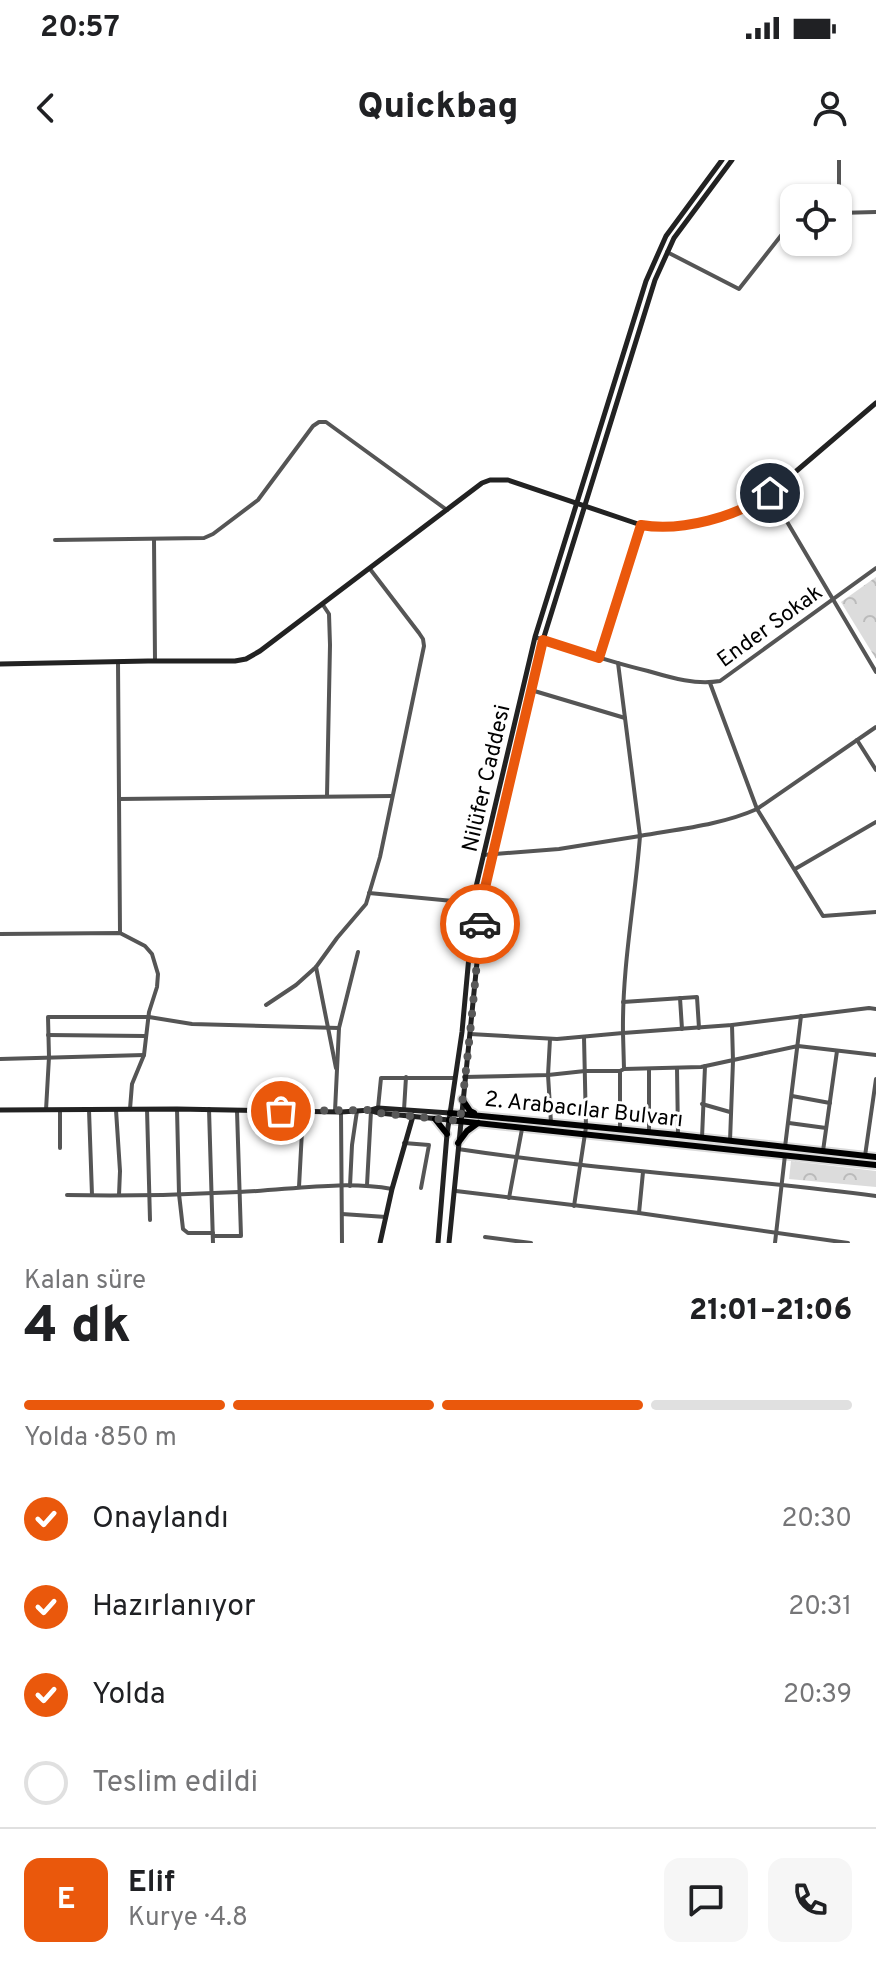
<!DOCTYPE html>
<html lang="tr">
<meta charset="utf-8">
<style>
body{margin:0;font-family:Overpass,sans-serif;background:#f6f6f6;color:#202124;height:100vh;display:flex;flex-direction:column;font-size:30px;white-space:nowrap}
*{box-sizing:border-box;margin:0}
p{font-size:26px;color:#757577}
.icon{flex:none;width:44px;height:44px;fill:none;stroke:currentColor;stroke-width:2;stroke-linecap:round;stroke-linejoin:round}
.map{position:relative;height:1083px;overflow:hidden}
.side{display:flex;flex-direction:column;background:#fff;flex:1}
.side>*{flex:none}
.tools{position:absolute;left:780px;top:24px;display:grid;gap:16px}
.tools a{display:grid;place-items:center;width:72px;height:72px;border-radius:16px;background:#fff;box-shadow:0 2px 6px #0004;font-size:40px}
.pin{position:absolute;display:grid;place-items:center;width:68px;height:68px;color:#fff;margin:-34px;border:4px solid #fff;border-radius:50%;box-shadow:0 2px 8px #0007}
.courier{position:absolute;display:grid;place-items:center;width:80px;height:80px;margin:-40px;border:6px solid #ea580c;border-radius:50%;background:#fff;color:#222;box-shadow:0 2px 10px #0007}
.summary em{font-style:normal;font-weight:800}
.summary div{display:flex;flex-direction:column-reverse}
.summary{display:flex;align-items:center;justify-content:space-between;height:136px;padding:0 24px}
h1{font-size:52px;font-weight:800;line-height:60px}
.bar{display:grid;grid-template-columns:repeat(4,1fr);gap:12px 8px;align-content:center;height:96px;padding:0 24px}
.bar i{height:10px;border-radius:6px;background:#e0e0e0}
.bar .active{background:#ea580c}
.bar p{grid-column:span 4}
.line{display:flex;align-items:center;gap:20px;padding:0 24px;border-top:2px solid #e0e0e0}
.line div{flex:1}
.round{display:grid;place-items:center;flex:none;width:84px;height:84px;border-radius:16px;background:#f6f6f6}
ol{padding:0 24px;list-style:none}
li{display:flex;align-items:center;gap:24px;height:88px}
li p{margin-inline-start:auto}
li .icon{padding:8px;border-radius:50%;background:#ea580c;color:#fff;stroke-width:4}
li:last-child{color:#757577}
li i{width:44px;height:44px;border:4px solid #e0e0e0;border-radius:50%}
.status{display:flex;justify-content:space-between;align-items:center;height:56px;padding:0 40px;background:#fff;direction:ltr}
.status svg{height:22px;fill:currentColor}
header{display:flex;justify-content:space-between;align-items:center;height:104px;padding:0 24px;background:#fff;font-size:36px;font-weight:800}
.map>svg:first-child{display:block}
</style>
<div class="status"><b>20:57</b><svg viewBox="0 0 49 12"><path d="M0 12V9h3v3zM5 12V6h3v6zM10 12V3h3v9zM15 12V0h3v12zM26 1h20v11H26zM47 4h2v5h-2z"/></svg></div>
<header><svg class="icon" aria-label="back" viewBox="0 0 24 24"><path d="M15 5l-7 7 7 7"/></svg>Quickbag<svg class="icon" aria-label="person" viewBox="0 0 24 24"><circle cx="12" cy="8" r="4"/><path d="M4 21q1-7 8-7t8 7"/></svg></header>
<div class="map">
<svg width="876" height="1083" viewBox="0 0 876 1083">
<defs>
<pattern id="forest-crowns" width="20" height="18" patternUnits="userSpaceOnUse" patternTransform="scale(2)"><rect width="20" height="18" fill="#dcdcdc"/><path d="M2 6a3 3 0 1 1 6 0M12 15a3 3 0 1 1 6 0" fill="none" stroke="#bbb"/></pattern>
</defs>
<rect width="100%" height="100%" fill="#fff"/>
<g fill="url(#forest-crowns)">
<path d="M876 417V499L841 442Z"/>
<path d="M791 1001 876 1011V1027L789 1019Z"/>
</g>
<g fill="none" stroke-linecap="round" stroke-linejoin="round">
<defs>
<g id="primary">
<path d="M462 939 470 951 474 953"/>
<path d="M450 953 678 975 876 997"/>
<path d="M435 959 447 974"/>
<path d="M449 960 876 1005"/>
<path d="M458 983 467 971 478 963"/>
</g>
</defs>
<use href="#primary" stroke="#dbdbdb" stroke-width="10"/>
<g stroke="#555" stroke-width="4">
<path d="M839 0V53"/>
<path d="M838 53 876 52"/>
<path d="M667 92 739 129 794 59"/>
<path d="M770 333 876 512"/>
<path d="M154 379 155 501"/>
<path d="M55 380 204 378 213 374 258 340 313 266 319 262H326L447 350"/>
<path d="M323 445 329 454 330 485 327 636"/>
<path d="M535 477C572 489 609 502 648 511 672 518 695 525 720 521L876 408"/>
<path d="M599 498 641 365"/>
<path d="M118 502 120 773"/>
<path d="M618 503 640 676C679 669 721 665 757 649L876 567"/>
<path d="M710 523 757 649 823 756 876 752"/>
<path d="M531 530 625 558"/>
<path d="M857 580 876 610"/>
<path d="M119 639 392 636"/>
<path d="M795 709 876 662"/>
<path d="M369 733 474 743"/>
<path d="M0 774 120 773 145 786 152 794 158 814 157 827 149 852 144 895 132 924 130 949"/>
<path d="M316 807 336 908"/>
<path d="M680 838 682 869"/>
<path d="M623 842 697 837 699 868"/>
<path d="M266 845 296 825 316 807 337 778 366 744 380 697 424 486 423 479 419 473 370 409"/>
<path d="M470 874 557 879 623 873C622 807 635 741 640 676L559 689 483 695"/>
<path d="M48 875 145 876"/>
<path d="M550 879 548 915 551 963"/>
<path d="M0 899 144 895"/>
<path d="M677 908 678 975"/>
<path d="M624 909 701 907 798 886 876 895"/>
<path d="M649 909V973"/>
<path d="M464 917 548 915 585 911H620"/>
<path d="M792 936 830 943"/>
<path d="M702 944 730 952"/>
<path d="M378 948 381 918H454"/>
<path d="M147 949 150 1060"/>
<path d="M177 949 179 1034 183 1069 188 1073H213"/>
<path d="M209 949 213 1083"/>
<path d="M46 950 49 897 48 857H149L192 864 339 868"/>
<path d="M60 950V988"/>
<path d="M89 950 92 1035"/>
<path d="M116 950 120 1011 119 1035"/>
<path d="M404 950 406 917"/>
<path d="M335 951 339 868 358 792"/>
<path d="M341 952 342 1083"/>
<path d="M789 963 826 968"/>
<path d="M620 970V911L624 909 623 873 732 865 869 848 876 849"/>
<path d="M702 978 705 906"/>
<path d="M730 981 733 901 732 865"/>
<path d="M404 983 429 985 421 1028"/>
<path d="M785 987 801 856"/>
<path d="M458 989C597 1010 737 1018 876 1036"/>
<path d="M823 991 837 891"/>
<path d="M865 996 876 919"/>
<path d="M367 1025 371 951"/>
<path d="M350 1026 352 985 357 951"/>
<path d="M299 1027 303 952"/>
<path d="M456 1031 639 1053 848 1083"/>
<path d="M67 1035C124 1036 182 1035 239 1032 290 1030 342 1020 392 1029"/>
<path d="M509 1038 522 969"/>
<path d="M574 1046 586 967 584 877"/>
<path d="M639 1053 643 1012"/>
<path d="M342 1054 386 1057"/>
<path d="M213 1076H241L237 951"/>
<path d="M485 1077 531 1083"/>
<path d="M775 1083 785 995"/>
</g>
<g stroke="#222" stroke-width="5">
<path d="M0 504 148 501H235L246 499 260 491 482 323 490 320H508L641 365 658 368 695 362 737 352 760 340 780 325 876 243"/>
<path d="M0 950 177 949 341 952 371 950 378 948 450 953"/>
<path d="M372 951 379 953 449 960"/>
<path d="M380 1083 392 1029 413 956"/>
<path d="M438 1083 447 974 462 872 475 731 535 477 646 121 666 76 722 0"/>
<path d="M449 1083 484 732 543 480 655 120 674 78 732 0"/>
</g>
<use href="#primary" stroke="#000" stroke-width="6"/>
</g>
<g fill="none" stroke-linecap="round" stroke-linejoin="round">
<path stroke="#595959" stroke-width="8" stroke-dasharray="0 14.4" d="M281 951 371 950 379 953 460 961C468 895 475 830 480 764"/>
<path stroke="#ea580c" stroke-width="10" d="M480 764 484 732 543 480 599 498 641 365C681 372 737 357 770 333"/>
</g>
<g text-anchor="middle" stroke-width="6" stroke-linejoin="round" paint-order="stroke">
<g font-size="22" fill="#000" stroke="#fff">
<text transform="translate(769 465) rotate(-36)" y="8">Ender Sokak</text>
<text transform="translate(485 618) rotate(-77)" y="8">Nilüfer Caddesi</text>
<text transform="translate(584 948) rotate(6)" y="8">2. Arabacılar Bulvarı</text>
</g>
</g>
</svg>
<div class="tools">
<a><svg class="icon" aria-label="locate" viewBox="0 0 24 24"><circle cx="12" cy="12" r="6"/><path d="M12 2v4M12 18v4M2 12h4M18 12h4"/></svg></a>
</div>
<div class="pin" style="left:281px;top:951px;background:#ea580c"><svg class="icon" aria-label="bag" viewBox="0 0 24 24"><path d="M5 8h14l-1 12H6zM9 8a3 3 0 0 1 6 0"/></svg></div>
<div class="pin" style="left:770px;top:333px;background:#1f2937"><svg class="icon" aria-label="home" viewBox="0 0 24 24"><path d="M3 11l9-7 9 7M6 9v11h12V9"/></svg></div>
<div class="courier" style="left:480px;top:764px"><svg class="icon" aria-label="car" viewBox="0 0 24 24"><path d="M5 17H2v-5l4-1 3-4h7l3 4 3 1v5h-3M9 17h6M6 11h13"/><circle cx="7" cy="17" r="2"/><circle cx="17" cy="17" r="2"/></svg></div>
</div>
<section class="side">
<div class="summary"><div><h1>4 dk</h1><p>Kalan süre</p></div><em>21:01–21:06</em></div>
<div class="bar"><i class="active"></i><i class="active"></i><i class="active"></i><i></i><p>Yolda · 850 m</p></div>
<ol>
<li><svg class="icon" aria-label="check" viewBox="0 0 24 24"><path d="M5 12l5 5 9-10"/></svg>Onaylandı<p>20:30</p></li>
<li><svg class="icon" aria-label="check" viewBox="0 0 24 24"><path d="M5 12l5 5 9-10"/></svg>Hazırlanıyor<p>20:31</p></li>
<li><svg class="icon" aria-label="check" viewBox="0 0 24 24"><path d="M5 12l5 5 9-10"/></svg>Yolda<p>20:39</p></li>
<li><i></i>Teslim edildi</li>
</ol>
<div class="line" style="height:144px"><b class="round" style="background:#ea580c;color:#fff">E</b><div><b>Elif</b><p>Kurye · 4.8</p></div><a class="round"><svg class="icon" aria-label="chat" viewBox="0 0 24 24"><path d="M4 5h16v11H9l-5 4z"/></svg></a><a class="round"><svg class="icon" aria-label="phone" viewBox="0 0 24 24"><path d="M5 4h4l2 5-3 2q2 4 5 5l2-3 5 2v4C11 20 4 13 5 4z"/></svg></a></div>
</section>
